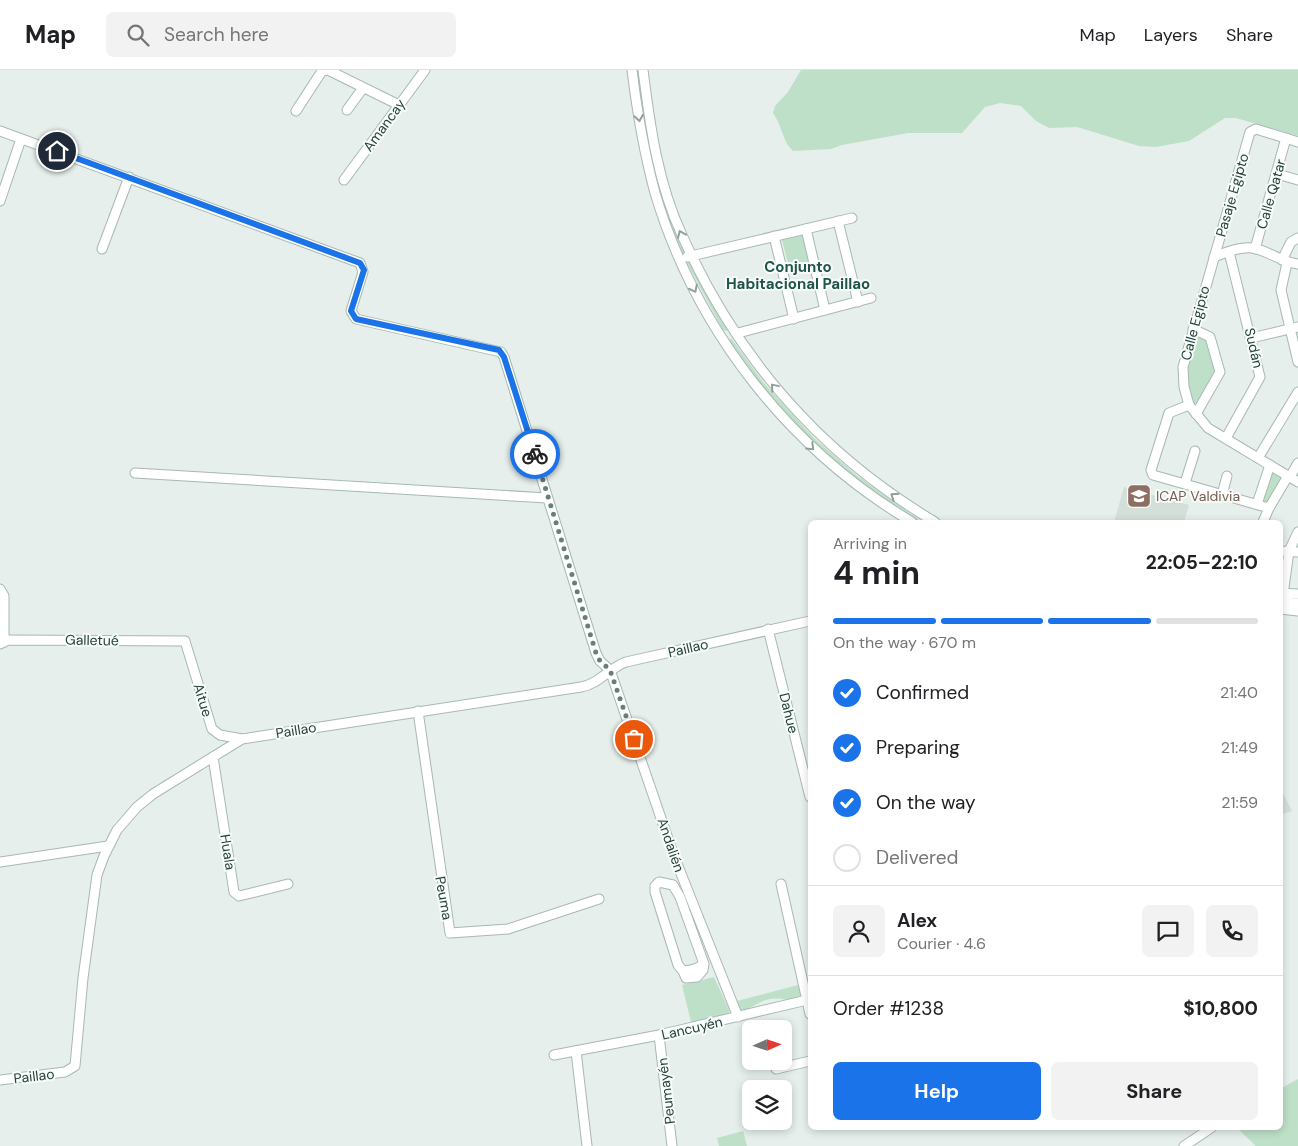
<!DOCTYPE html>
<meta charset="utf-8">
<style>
body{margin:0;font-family:"DM Sans",sans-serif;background:#f2f2f2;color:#202124;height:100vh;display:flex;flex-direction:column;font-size:19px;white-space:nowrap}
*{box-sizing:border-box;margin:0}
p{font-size:16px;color:#757577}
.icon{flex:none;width:28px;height:28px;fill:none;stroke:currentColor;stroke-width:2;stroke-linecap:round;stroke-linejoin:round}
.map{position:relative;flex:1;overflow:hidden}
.sheet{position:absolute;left:808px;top:450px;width:475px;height:610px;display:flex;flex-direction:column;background:#fff;border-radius:8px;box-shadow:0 2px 8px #0003}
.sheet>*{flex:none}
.needle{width:32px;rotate:87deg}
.tools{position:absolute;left:742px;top:950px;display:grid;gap:10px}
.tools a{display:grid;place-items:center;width:50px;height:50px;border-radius:8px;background:#fff;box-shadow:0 2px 8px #0003;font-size:25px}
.pin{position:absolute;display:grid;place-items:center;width:42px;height:42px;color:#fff;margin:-21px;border:2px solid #fff;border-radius:50%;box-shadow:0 1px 5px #0007}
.courier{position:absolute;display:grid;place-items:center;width:50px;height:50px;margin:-25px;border:4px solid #1a73e8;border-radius:50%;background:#fff;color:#222;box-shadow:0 1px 6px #0007}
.headline em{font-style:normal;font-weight:700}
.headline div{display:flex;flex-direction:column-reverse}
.headline{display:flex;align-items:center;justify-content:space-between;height:85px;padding:0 25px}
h1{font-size:32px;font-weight:700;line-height:38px}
.bar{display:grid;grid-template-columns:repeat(4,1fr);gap:8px 5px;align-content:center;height:60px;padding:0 25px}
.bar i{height:6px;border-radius:4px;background:#e0e0e0}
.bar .current{background:#1a73e8}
.bar p{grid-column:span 4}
.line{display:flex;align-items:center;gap:12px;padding:0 25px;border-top:1px solid #e0e0e0}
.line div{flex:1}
.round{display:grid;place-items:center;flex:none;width:52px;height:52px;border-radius:8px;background:#f2f2f2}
ol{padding:0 25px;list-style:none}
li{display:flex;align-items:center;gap:15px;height:55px}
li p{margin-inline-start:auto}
li .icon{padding:5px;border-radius:50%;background:#1a73e8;color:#fff;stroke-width:4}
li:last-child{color:#757577}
li i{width:28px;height:28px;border:2px solid #e0e0e0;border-radius:50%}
.cta{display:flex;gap:10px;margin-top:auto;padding:10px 25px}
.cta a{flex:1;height:58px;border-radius:8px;background:#1a73e8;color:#fff;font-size:20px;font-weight:700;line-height:58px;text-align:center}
.cta a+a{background:#f2f2f2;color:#202124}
header{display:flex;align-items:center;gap:30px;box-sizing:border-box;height:70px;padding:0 25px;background:#fff;border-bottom:1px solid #e0e0e0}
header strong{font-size:24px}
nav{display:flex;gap:28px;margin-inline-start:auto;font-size:18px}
.search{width:350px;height:45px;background:#f2f2f2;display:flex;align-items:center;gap:12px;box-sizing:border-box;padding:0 18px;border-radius:8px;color:#757577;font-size:19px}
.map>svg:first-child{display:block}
</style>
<header>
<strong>Map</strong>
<div class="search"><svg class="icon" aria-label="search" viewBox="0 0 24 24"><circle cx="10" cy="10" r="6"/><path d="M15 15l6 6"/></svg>Search here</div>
<nav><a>Map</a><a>Layers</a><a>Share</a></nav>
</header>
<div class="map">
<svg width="1298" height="1076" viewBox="0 0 1298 1076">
<rect width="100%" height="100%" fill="#e6efeb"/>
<g fill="#d4dfda">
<path d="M1124 417 1189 435 1184 452H1114Z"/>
<path d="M1280 717 1292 741 1280 745Z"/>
</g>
<g fill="#bfe0c8">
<path d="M636 0H640L647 48 686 182 683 184C677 178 674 165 671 156 652 105 644 54 636 0Z"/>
<path d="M801 0H1298V66L1236 48H1225L1189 71 1156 77 1139 76 1077 57 1049 58 1036 51 1021 36 1000 33 985 37 962 63H908L842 75 831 79 793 81C783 73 782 55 773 43L775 36 788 22Z"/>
<path d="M803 162 811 196 790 201 782 170 785 166Z"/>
<path d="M689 188 728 258 727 261 723 260 686 191Z"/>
<path d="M1195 265 1209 268 1217 302 1196 340C1182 309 1186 296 1195 265Z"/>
<path d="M731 268 763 312 814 368 855 404 922 452 911 449C891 435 870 422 851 406 803 368 764 322 729 272Z"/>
<path d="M1272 400 1284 406 1268 434 1262 433Z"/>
<path d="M714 907 729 940V945L692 956 682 915Z"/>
<path d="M798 915 801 925 799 928C787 931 780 927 770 929 759 931 751 939 740 942L737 931Z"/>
<path d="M1298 1009V1076H1256L1237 1058H1280V1019Z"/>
<path d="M743 1061 747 1076H719L717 1068Z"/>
</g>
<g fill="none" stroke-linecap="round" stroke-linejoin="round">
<defs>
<g id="minor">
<path d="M328 0 399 35"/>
<path d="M632 0C637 41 644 82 655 123 696 260 789 379 912 452"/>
<path d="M643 0C650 56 658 114 682 165 737 288 819 383 935 452"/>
<path d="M347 40 363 18"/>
<path d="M296 41 322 1 327 0"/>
<path d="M0 61 360 193 363 202 351 241 356 249 501 282 504 287 596 583 600 591 610 600 674 786 738 947"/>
<path d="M1298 72 1256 59 1250 62 1183 297 1184 317 1189 335 1208 358 1298 412"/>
<path d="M1277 104 1298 110"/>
<path d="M344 110 425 0"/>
<path d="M0 131 21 69"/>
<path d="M838 151 858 232"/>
<path d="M806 159 825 240"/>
<path d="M774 166 794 249"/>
<path d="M102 179 129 107"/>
<path d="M1255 179 1286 68"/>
<path d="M687 187 852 148"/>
<path d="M1214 187C1225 183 1240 176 1253 178 1268 181 1282 192 1298 194"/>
<path d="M1282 190 1291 172 1298 168"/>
<path d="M1287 193 1281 220 1298 292"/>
<path d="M1193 259 1210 267 1220 302 1196 344"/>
<path d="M738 263 871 228"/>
<path d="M1251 268 1298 257"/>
<path d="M1189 335 1169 343 1151 400 1153 405 1269 438"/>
<path d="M1226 368 1260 307 1229 182"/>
<path d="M1258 388 1298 322"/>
<path d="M135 403 547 428"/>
<path d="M1290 407 1298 393"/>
<path d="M1185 413 1195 381"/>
<path d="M1222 425 1227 406"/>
<path d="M1257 434 1270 395"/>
<path d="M1263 452 1269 438 1288 406"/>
<path d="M1280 481 1298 482"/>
<path d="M0 519 4 526V572"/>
<path d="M1280 523 1298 524"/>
<path d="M1280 532 1298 533"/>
<path d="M1280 539 1298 541"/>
<path d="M1281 539 1289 481 1298 462"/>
<path d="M768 559 810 727"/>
<path d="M0 574 8 570 185 571 212 659 220 665 242 669"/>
<path d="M418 641 450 863 508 859 599 829"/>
<path d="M213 687 234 822 239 826 288 814"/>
<path d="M0 792 108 776"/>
<path d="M781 814 810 944"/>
<path d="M683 901 686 908 697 907 703 900 704 894 680 827 673 815 659 812 655 816V822L678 895 683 901C692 900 697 899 704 894"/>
<path d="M659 965 672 1076"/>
<path d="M576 981 587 1076"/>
<path d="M554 985 659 965 807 930"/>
<path d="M776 999 810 991"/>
<path d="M0 1010 65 1002 75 996 83 908 97 805 104 786 117 760 137 737 153 724 242 669 581 617C599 614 609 598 626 592L810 551"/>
<path d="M1184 1076 1211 1058"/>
</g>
</defs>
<use href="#minor" stroke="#a8b8b2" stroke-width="11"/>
<use href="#minor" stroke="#fff" stroke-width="9"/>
</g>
<defs><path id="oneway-chevron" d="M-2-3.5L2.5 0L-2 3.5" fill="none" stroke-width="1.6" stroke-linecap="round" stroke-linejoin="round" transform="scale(1.25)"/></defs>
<g stroke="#92a09c">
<use href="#oneway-chevron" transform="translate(639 48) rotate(81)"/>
<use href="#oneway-chevron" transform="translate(681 164) rotate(-113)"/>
<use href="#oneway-chevron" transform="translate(694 219) rotate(63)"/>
<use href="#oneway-chevron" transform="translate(774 317) rotate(-130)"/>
<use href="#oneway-chevron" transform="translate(811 377) rotate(44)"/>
<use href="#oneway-chevron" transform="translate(894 426) rotate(-146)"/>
</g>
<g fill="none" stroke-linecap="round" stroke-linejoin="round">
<path stroke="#687f78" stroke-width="5" stroke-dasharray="0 9" d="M535 384 596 583 600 591 610 600 634 669"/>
<path stroke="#1a73e8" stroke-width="6" d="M57 81 360 193 364 200 351 241 356 249 499 280 504 287 535 384"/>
</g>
<defs>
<symbol id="school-square" viewBox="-11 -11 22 22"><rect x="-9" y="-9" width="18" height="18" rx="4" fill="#8d6e63" stroke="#f7fbf9"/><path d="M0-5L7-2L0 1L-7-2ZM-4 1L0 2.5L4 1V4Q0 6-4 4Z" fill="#fff"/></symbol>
</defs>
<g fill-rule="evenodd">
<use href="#school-square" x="1125" y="412" width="28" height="28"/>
</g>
<g text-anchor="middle" stroke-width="4" stroke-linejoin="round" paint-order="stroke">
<g font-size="14" fill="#24423a" stroke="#f7fbf9">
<text transform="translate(384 55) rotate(-54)" y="5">Amancay</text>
<text transform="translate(1271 124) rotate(-74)" y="5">Calle Qatar</text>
<text transform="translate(1232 125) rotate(-74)" y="5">Pasaje Egipto</text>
<text transform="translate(1195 253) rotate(-75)" y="5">Calle Egipto</text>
<text transform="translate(1254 278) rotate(77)" y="5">Sudán</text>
<text transform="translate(92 570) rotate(1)" y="5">Galletué</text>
<text transform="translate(688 578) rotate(-13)" y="5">Paillao</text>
<text transform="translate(203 630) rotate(73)" y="5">Aitue</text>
<text transform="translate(789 643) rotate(76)" y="5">Dahue</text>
<text transform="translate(296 660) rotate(-9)" y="5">Paillao</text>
<text transform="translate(671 775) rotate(71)" y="5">Andalién</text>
<text transform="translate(228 782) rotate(81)" y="5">Huala</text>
<text transform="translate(444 828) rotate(80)" y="5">Peuma</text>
<text transform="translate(692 958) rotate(-13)" y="5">Lancuyén</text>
<text transform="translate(34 1006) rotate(-7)" y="5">Paillao</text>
<text transform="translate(666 1021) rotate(-97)" y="5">Peumayén</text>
</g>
<g font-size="14" fill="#785e54" stroke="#f7fbf9" text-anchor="start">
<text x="1156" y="431">ICAP Valdivia</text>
</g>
<g font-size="15" font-weight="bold" fill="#1f5548" stroke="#f7fbf9">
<text x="798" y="202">Conjunto<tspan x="798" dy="17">Habitacional Paillao</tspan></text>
</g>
</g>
</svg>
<div class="tools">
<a><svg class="needle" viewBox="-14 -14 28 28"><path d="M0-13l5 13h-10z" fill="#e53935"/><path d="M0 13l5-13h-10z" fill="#757577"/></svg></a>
<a><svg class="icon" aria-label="layers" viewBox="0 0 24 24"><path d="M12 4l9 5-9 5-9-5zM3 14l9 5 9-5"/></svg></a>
</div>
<div class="pin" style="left:634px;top:669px;background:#ea580c"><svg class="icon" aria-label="bag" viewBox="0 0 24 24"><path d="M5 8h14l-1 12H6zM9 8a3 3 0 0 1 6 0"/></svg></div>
<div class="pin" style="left:57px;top:81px;background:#1f2937"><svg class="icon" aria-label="home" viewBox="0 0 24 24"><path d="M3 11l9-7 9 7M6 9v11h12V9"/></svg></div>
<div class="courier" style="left:535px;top:384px"><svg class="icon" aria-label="bike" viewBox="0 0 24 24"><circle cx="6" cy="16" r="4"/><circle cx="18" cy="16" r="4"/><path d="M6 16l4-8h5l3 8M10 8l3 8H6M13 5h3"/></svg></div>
<section class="sheet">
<div class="headline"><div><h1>4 min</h1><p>Arriving in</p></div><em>22:05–22:10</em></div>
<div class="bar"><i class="current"></i><i class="current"></i><i class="current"></i><i></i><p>On the way · 670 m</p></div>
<ol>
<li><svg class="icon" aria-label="check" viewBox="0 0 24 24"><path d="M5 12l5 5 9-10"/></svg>Confirmed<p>21:40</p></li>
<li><svg class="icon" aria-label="check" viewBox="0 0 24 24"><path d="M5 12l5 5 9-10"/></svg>Preparing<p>21:49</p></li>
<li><svg class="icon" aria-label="check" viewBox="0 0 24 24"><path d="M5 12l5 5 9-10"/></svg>On the way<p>21:59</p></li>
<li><i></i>Delivered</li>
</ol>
<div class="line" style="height:90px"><a class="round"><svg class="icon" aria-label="person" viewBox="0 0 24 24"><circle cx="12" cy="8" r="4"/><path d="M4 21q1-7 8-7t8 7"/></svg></a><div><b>Alex</b><p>Courier · 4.6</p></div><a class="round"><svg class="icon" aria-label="chat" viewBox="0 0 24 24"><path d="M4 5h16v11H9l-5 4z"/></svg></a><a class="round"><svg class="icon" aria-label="phone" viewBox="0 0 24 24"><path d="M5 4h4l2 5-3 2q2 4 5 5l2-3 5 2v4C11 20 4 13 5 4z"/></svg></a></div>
<div class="line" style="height:65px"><div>Order #1238</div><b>$10,800</b></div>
<div class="cta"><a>Help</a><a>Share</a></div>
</section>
</div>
